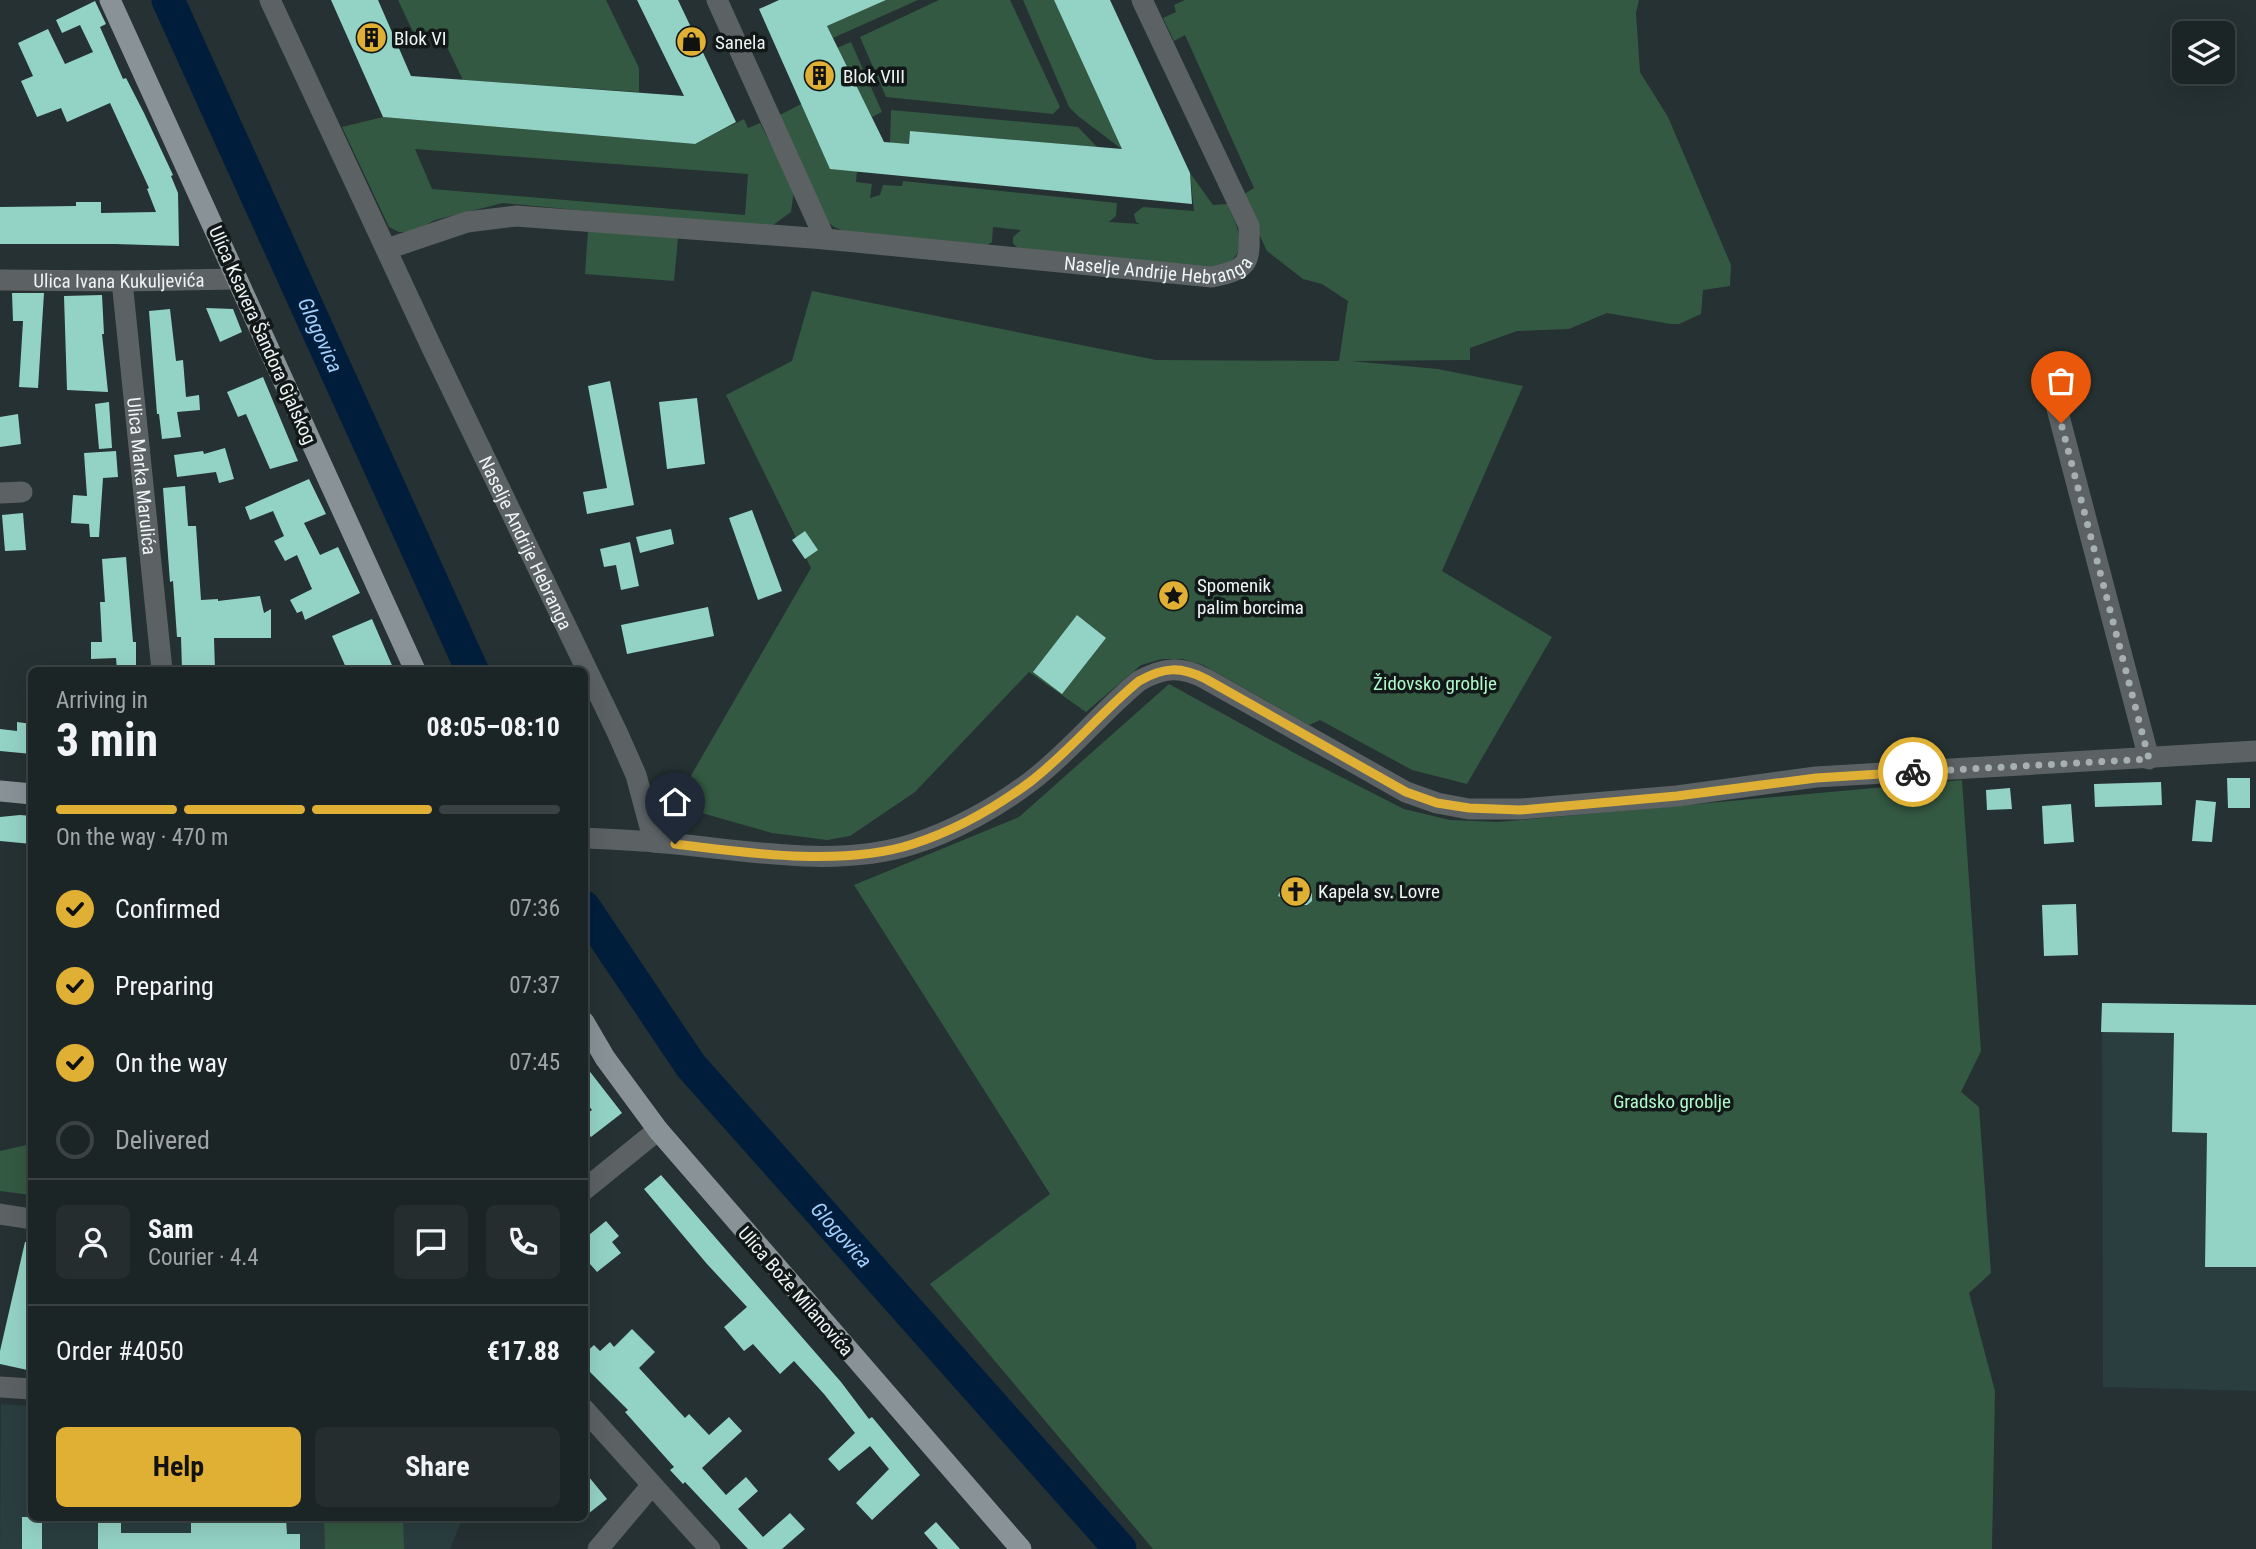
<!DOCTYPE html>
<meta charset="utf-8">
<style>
body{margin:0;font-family:"Roboto Condensed",sans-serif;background:#252d2e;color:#f1f3f6;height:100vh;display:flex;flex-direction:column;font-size:26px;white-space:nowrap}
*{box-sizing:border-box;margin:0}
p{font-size:23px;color:#a0a5a7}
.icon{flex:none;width:38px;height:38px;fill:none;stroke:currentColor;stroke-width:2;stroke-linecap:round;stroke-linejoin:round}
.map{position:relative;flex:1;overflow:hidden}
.side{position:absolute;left:28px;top:667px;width:560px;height:854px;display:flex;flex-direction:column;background:#1c2526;border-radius:10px;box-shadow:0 7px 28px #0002,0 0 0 2px #3a4243}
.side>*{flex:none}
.controls{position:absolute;left:2172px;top:21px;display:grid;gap:14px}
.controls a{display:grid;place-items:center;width:63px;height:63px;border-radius:10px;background:#1c2526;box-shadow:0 7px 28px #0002,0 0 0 2px #3a4243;font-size:35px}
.pin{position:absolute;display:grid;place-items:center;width:60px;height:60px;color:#fff;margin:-72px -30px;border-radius:50% 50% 50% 0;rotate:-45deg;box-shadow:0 0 7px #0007}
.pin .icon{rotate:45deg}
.courier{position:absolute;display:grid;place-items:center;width:70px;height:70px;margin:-35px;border:5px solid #e0b034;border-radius:50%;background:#fff;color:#222;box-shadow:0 2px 9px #0007}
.summary em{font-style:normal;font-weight:700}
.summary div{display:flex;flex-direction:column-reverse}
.summary{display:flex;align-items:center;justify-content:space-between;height:119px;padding:0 28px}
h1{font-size:46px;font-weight:700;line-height:52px}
.bar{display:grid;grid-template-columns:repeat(4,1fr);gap:10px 7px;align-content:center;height:84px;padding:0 28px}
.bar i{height:9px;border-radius:5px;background:#3a4243}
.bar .active{background:#e0b034}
.bar p{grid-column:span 4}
.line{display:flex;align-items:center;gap:18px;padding:0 28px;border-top:2px solid #3a4243}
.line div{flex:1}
.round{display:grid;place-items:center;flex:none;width:74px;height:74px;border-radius:10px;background:#252d2e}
ol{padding:0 28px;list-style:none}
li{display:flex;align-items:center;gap:21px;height:77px}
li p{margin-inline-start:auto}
li .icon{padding:7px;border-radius:50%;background:#e0b034;color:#111;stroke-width:4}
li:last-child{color:#a0a5a7}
li i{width:38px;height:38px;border:4px solid #3a4243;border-radius:50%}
.cta{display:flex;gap:14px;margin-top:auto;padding:14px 28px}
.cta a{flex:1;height:80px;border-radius:10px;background:#e0b034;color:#111;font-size:28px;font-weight:700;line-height:80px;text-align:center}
.cta a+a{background:#252d2e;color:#f1f3f6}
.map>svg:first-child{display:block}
</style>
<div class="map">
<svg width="2256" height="1549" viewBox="0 0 2256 1549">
<rect width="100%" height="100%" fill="#253132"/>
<g fill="#2a3e3f">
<path d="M2102 1003 2256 1005V1391L2103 1387Z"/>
<path d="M1 1404 31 1406 32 1517H463L450 1549H0Z"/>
</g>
<g fill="#345942" fill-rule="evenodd">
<path d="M398 0H606L639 68V92L463 80 447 47 437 48 427 34 417 40Z"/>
<path d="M886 0H918L833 38 827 26Z"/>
<path d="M939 0H1010L1060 107 1053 114 886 97 860 37Z"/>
<path d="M1023 0H1054L1123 150 1078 116 1069 107Z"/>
<path d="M1185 0H1639L1636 13 1640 72 1668 117 1731 265 1730 286 1703 290 1701 314 1679 324H1671L1607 313 1569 329 1517 331 1470 348V360L1350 361 1438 369 1523 386 1442 571 1552 637 1467 784 1412 770 1320 720 1309 725 1203 665 1183 659H1162L1141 665 1086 712 1029 672 915 792 850 836 827 840 772 833 674 805 811 568 726 395 792 361 812 291 1156 360 1339 361 1348 301 1322 284 1303 279 1267 251 1241 196 1254 188 1185 35 1174 41 1163 18 1176 12 1174 5Z"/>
<path d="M851 42 882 112 872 117 837 48Z"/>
<path d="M801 104 857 171 856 182 872 184 870 198 880 195 883 185 902 186 903 181 1117 203 1116 216 1109 222 1140 224 1136 222 1134 214 1143 207 1194 211 1190 173 1213 205 1227 204C1238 228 1252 254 1220 267L1019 250 1013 243V237L1021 230 993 227 992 242 987 245 849 233 834 227 828 222 778 116Z"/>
<path d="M891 110 1078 127 1097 147 910 131 909 144 890 143Z"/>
<path d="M383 117 694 144 744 119 748 128 760 123 794 190 791 212 773 225H739L503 203 435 220 412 232H399L389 227 342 127ZM415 149 748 174 745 215 432 189Z"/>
<path d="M588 231 678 238 674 281 585 274Z"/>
<path d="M1169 684 1298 755 1404 809 1450 820 1498 822 1962 780 1981 1051 1961 1092 1979 1107 1991 1273 1969 1293 1995 1391 1992 1549H1153L930 1284 1050 1194 854 885 1019 817Z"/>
<path d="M31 1144V1195L0 1191V1151Z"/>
<path d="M324 1517H403L404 1549H325Z"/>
</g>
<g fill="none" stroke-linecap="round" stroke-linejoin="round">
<g stroke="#001e3b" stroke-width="33">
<path id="s1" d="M168 0 472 670"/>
<path id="s2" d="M584 907 691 1066 1120 1549"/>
</g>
</g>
<g fill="#93d3c5">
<path d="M331 0H378L411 76 684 96 637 0H678L736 122 695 144 383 117Z"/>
<path d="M779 0H886L827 26 884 142 909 144 910 131 1122 149 1054 0H1110L1190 173 1192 204 830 169 759 9Z"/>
<path d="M95 1 106 24 100 27 123 79 126 78 144 113 173 175 171 176 178 193 179 246 115 244H0V207L76 206V202H101V213L156 212 147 189 149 188 110 103 67 122 61 108 37 117 21 81 33 76 18 43 48 29 65 64 93 52 80 25 62 33 56 20Z"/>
<path d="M12 293H44L38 388 19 387 23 321H13Z"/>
<path d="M102 295 104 334H102L108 392 67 390 64 296Z"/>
<path d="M206 308 233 309 242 332 220 342Z"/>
<path d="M170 309 176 361 183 360 186 397 199 395 200 410 177 412 181 437 162 439 159 414H157L149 311Z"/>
<path d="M263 377 298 461 270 469 246 414 238 417 227 392Z"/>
<path d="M610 381 634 505 587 514 583 492 607 488 588 386Z"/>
<path d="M697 398 705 464 667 469 659 402Z"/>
<path d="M109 402 112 448 99 449 95 404Z"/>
<path d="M18 414 21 444 0 447V417Z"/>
<path d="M225 448 234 479 219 483 216 472 177 477 174 455 203 451 204 454Z"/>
<path d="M116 451 118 477 103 478 99 537H90L89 524 71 523 73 495 87 496 84 453Z"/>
<path d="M309 479 326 514 304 523 320 555 338 547 360 593 305 620 302 611 297 613 290 600 312 589 297 555 285 561 274 541 284 536 273 511 250 520 245 507Z"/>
<path d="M185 486 188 526H196L201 600 218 599V601L260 596 264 613 271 609V638H214L215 670H182L181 637H177L173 581 170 582 163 488Z"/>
<path d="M752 510 782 591 758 600 729 518Z"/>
<path d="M23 513 26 550 5 551 2 515Z"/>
<path d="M671 529 674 544 640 553 636 537Z"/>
<path d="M805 531 818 550 805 559 792 540Z"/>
<path d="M630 542 639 586 621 590 616 565 604 567 600 549Z"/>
<path d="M126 557 133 642H136V670H117L116 658 91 659V642H102L100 602H105L102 559Z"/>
<path d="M708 607 714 636 627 654 621 625Z"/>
<path d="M1077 615 1106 638 1062 694 1033 672Z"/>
<path d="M372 619 394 670H347L332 636Z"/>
<path d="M17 722 32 724V754L0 751V729L17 731Z"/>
<path d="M2227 778H2250V808H2228Z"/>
<path d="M2161 782 2162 805 2095 807 2094 784Z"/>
<path d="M2010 788 2012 809 1987 810 1986 790Z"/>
<path d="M2196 800 2216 802 2212 842 2192 841Z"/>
<path d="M2071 804 2074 842 2044 844 2042 806Z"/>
<path d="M20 815 32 816V844L0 841V817Z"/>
<path d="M1285 879 1306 888 1312 894V901L1307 905H1300L1278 896Z"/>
<path d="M2076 904 2078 955 2044 956 2042 905Z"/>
<path d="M2102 1003 2256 1005V1267H2205L2207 1133 2172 1132 2174 1033 2101 1032Z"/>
<path d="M584 1064 622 1113 591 1137 584 1129V1116L592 1110 584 1100Z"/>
<path d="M661 1175 841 1382 869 1419 872 1417 920 1475 872 1520 856 1503 889 1469 870 1446 839 1471 828 1459 855 1433 824 1394 794 1361 780 1374 753 1344 744 1351 724 1327 747 1307 707 1264 644 1189Z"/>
<path d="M606 1221 619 1236 612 1242 621 1253 597 1272 584 1257V1239Z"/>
<path d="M25 1242 32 1243V1371L0 1364V1351Z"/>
<path d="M632 1329 655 1352 639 1368 685 1418 689 1414 709 1435 729 1417 742 1431 702 1468 726 1495 746 1477 758 1491 738 1509 763 1537 790 1513 805 1529 782 1549H748L685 1482 683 1484 670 1470 674 1467 625 1412 628 1410 584 1366V1354L594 1345 600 1351 610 1342 614 1347Z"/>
<path d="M584 1471 607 1499 584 1517Z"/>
<rect x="22" y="1517" width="20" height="32"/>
<path d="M98 1517H121V1533H191V1517L286 1519 287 1534H300V1549H98Z"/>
<path d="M936 1522 960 1549H938L924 1533Z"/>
</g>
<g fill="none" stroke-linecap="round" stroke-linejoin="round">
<g stroke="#5c6163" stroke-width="21">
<path id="s3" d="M270 0 432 348 617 732 636 775 654 842"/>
<path d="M717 0 825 239"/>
<path id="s4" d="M387 249 467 222 516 216 825 239 1212 277C1250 269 1250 263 1249 226L1142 0"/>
<path id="s5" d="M0 280 122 281 237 279"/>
<path id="s6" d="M122 281 162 670"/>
<path d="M2054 397 2149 759"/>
<path d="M0 493 22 492"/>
<path d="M584 838C607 839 631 840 654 842 736 848 832 870 913 844 952 832 997 807 1030 782 1069 753 1101 712 1139 681 1164 667 1181 666 1206 679L1406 792 1437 803 1469 809H1520L1677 796 1816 777 2256 751"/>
<path d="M584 1190 658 1130"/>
<path d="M0 1214 32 1219"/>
<path d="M0 1387 32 1389"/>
<path d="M584 1409 710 1549"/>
<path d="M598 1549 652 1485"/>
</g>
<g stroke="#899397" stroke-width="21">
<path d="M110 0 415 670"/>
<path d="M0 791 32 794"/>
<path d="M584 1022 605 1058 658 1130 1021 1549"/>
</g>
</g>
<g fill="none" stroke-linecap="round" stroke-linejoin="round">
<path stroke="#a6b0b0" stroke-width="7" stroke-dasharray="0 12.6" d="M1913 772 2149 759 2061 423"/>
<path stroke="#e0b034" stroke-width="9" d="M675 844C747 853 843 867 913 844 954 831 996 807 1030 782 1069 752 1101 712 1139 681 1164 667 1180 666 1206 679L1406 792 1437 803 1469 808 1520 810 1677 796 1816 778 1913 772"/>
</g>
<defs>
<symbol id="building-disc" viewBox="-11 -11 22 22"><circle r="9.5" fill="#e0b034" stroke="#121718"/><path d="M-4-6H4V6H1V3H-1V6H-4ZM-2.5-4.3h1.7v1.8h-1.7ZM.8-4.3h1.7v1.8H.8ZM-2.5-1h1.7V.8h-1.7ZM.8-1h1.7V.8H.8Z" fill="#111"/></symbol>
<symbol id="shop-disc" viewBox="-11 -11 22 22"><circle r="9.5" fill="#e0b034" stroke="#121718"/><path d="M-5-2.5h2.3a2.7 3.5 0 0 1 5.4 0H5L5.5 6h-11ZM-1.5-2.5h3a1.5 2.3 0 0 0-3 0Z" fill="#111"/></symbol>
<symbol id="sight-disc" viewBox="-11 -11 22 22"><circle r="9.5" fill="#e0b034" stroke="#121718"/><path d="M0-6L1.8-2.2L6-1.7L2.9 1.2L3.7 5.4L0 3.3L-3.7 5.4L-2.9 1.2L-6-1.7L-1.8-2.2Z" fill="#111"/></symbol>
<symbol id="church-disc" viewBox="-11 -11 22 22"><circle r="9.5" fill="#e0b034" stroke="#121718"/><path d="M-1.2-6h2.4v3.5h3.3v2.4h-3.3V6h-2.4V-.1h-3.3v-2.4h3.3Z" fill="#111"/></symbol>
</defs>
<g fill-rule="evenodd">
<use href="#building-disc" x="354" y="20" width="35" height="35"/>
<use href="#shop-disc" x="674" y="24" width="35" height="35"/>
<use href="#building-disc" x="802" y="58" width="35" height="35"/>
<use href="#sight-disc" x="1156" y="578" width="35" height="35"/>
<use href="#church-disc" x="1278" y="874" width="35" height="35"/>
</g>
<g text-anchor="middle" stroke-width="7" stroke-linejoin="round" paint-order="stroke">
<g font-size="19" fill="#ecf4f4" stroke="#121718" text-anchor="start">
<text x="394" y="45">Blok VI</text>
<text x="715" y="49">Sanela</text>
<text x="843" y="83">Blok VIII</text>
<text x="1197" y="592">Spomenik<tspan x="1197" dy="22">palim borcima</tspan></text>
<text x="1318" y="898">Kapela sv. Lovre</text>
</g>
<g font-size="19" fill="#ecf4f4" stroke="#121718">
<text dy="7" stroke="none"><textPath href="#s4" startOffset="779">Naselje Andrije Hebranga</textPath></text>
<text dy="7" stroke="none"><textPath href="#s5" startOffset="119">Ulica Ivana Kukuljevića</textPath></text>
<text transform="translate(263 335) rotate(66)" y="7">Ulica Ksavera Šandora Gjalskog</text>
<text dy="7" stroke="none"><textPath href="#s6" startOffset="196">Ulica Marka Marulića</textPath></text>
<text dy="7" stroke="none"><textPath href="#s3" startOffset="600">Naselje Andrije Hebranga</textPath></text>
<text transform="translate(796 1291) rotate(49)" y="7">Ulica Bože Milanovića</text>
</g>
<g font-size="19" fill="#aef8c9" stroke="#121718">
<text x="1435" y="690">Židovsko groblje</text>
<text x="1672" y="1108">Gradsko groblje</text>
</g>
<g font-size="21" font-style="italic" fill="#a2cefb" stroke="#121718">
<text dy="7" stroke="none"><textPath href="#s1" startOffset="368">Glogovica</textPath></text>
<text dy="7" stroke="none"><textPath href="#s2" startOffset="418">Glogovica</textPath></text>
</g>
</g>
</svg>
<div class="controls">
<a><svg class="icon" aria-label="layers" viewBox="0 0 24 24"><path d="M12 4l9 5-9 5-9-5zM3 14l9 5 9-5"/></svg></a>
</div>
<div class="pin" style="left:2061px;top:423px;background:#ea580c"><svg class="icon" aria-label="bag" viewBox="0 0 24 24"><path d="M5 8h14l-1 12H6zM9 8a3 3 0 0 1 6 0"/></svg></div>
<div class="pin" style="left:675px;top:844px;background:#1f2937"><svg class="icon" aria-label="home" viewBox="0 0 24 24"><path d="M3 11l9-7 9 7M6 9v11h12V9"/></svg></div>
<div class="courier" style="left:1913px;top:772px"><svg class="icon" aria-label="bike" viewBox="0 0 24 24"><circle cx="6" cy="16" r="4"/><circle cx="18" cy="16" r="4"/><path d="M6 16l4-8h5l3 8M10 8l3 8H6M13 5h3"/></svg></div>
<section class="side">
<div class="summary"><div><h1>3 min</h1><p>Arriving in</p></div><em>08:05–08:10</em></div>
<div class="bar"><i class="active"></i><i class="active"></i><i class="active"></i><i></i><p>On the way · 470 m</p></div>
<ol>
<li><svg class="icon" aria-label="check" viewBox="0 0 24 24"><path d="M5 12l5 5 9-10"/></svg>Confirmed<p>07:36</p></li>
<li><svg class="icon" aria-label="check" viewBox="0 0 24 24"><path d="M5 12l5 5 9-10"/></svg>Preparing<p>07:37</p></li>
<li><svg class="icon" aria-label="check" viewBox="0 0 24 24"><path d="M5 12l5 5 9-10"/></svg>On the way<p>07:45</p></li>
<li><i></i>Delivered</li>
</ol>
<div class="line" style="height:126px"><a class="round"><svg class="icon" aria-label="person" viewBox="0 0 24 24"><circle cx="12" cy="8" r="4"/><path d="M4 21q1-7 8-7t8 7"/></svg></a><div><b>Sam</b><p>Courier · 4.4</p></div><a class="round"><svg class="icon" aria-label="chat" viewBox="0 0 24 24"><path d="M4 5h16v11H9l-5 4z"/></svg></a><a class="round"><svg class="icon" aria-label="phone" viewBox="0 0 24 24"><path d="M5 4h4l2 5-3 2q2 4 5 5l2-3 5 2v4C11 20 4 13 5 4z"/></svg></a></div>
<div class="line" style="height:91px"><div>Order #4050</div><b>€17.88</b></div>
<div class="cta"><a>Help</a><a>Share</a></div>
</section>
</div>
